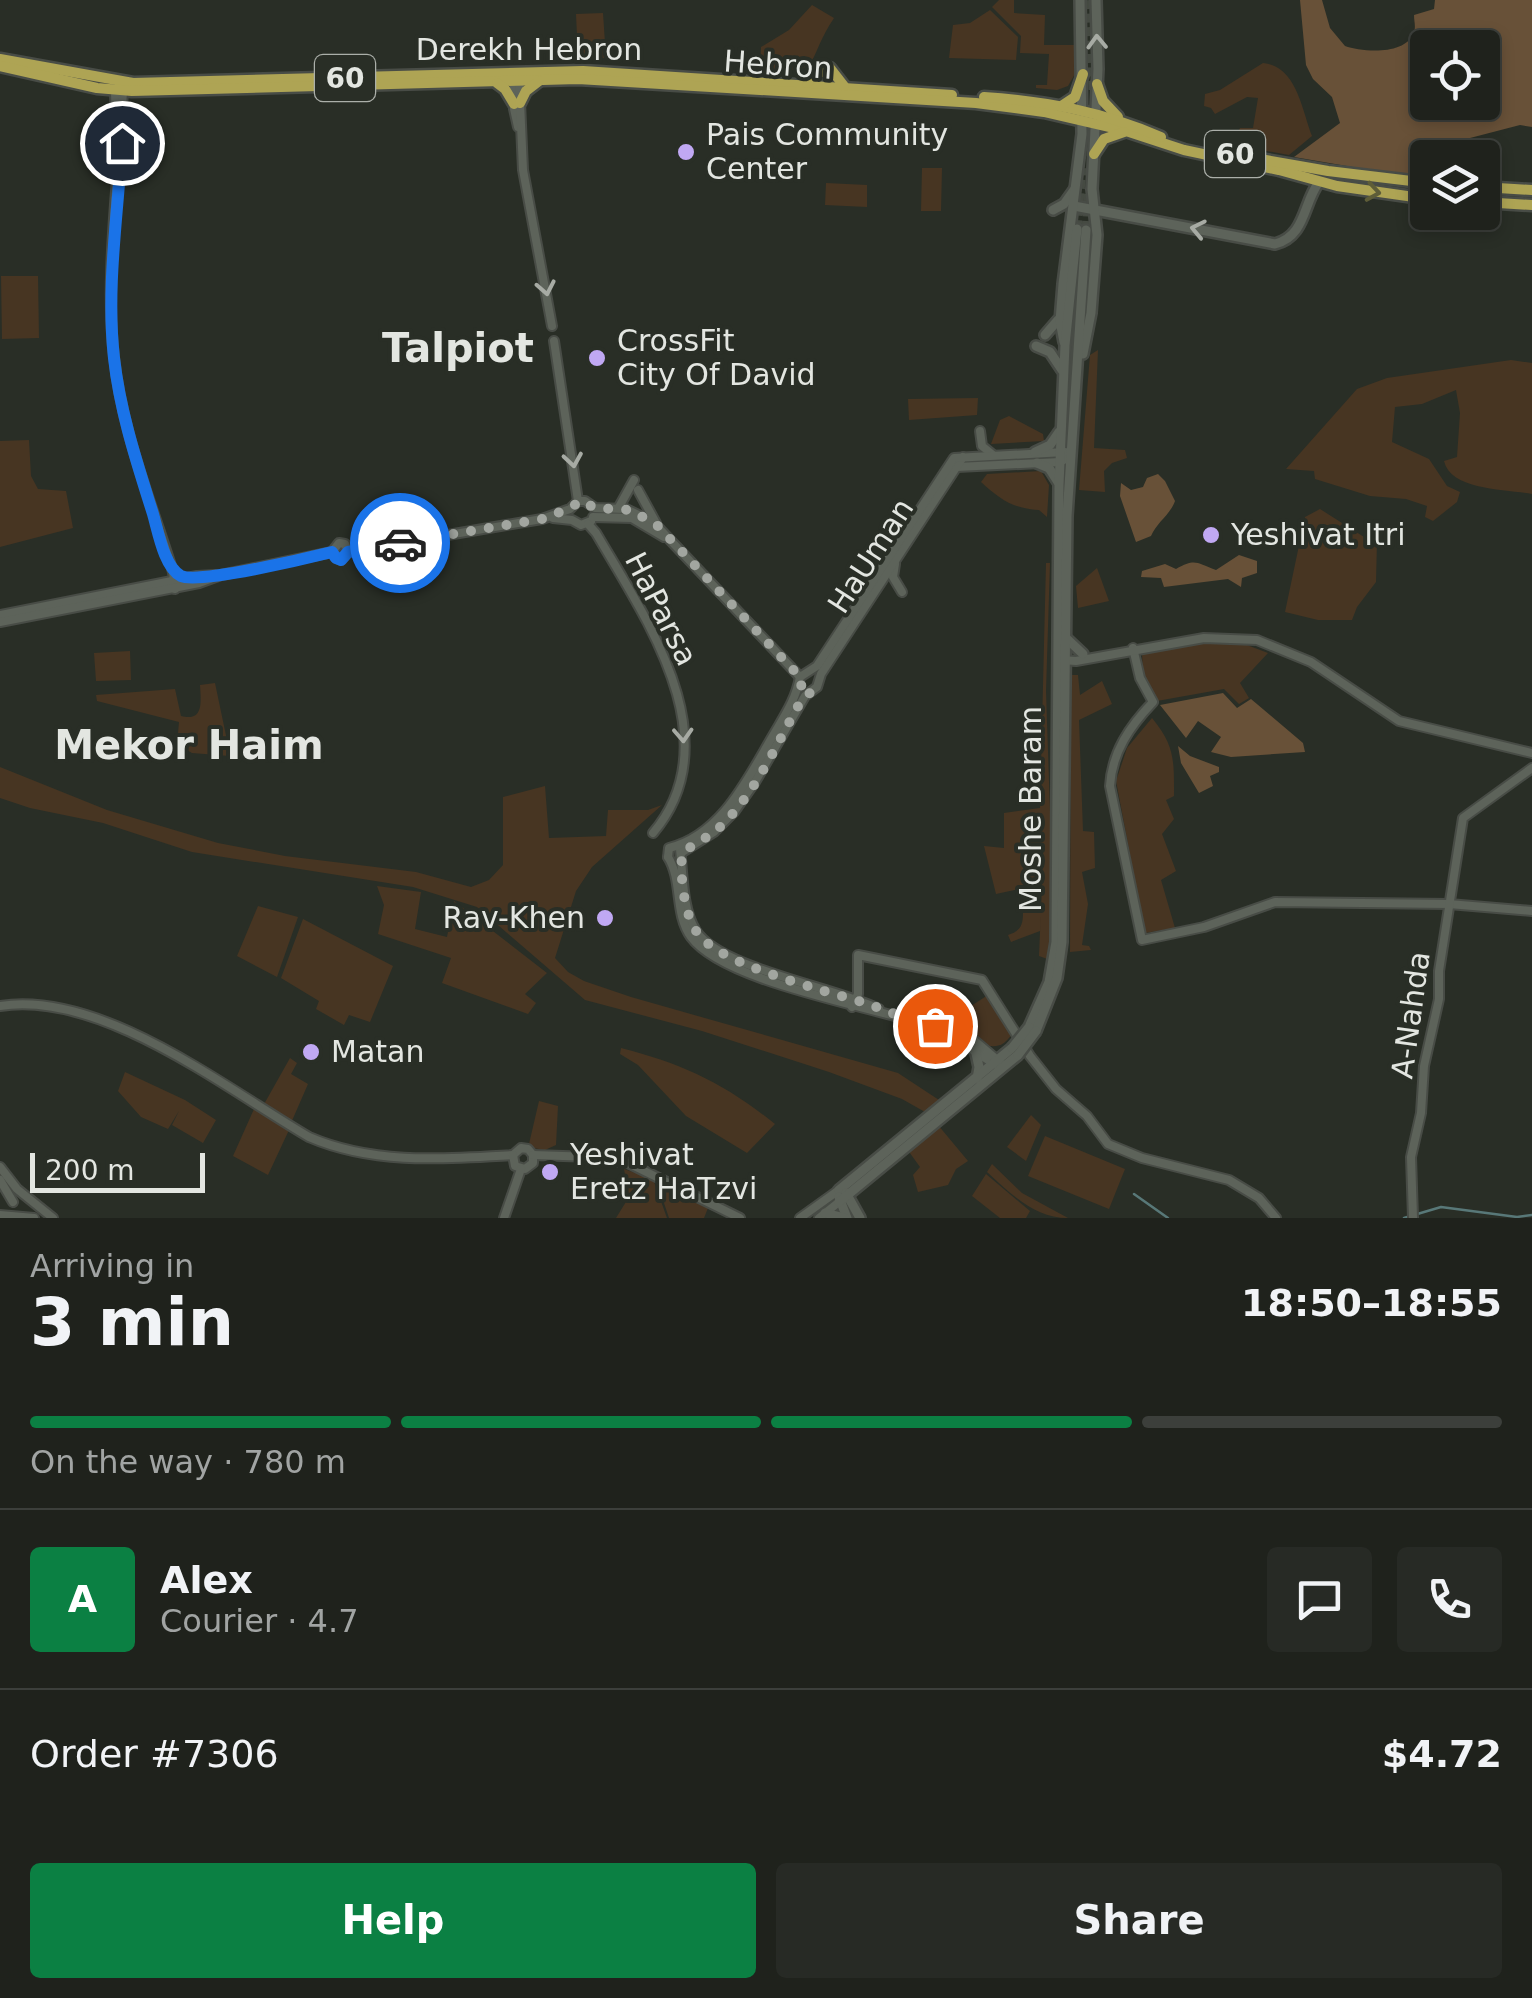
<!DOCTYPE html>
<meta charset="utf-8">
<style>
body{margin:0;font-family:"DejaVu Sans",sans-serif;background:#272a25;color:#f1f3f6;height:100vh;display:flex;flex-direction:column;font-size:38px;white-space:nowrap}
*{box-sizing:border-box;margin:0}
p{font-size:32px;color:#a1a4a3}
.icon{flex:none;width:55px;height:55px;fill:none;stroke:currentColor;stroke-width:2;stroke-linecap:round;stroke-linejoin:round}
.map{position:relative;height:1218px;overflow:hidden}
.sheet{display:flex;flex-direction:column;background:#1f221c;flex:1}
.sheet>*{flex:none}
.buttons{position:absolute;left:1410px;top:30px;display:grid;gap:20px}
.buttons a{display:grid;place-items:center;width:90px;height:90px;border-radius:10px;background:#1f221c;box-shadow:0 5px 15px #0003,0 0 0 2px #3c3f3b;font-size:50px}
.scale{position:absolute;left:30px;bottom:25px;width:175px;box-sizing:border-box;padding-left:10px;border:5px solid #e3e6e1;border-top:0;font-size:28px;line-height:35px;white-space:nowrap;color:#e3e6e1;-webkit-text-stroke:8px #292e26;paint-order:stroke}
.pin{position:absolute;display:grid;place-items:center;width:85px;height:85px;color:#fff;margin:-42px;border:5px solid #fff;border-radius:50%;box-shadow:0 2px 10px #0007}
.courier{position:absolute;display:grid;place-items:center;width:100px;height:100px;margin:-50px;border:8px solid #1a73e8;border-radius:50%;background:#fff;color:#222;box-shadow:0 2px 12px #0007}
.head em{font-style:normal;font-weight:800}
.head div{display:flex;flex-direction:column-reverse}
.head{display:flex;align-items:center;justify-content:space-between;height:170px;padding:0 30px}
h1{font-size:65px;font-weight:800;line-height:75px}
.bar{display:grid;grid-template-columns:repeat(4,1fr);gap:15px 10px;align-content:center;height:120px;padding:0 30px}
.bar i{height:12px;border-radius:8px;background:#3c3f3b}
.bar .selected{background:#0b8043}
.bar p{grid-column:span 4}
.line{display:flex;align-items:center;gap:25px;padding:0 30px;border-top:2px solid #3c3f3b}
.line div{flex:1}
.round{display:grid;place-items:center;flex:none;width:105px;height:105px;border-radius:10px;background:#272a25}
.button{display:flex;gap:20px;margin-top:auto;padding:20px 30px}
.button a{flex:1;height:115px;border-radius:10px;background:#0b8043;color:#fff;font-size:40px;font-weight:800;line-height:115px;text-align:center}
.button a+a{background:#272a25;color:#f1f3f6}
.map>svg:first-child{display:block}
</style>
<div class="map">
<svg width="1532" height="1218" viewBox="0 0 1532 1218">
<rect width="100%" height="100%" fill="#292e26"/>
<g fill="#473522">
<path d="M999 0H1014V13L1045 15 1044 45H1074L1075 74 1068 86 1057 90 1036 88V85H1047L1049 54 1020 53 1021 36 992 7Z"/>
<path d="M812 5 834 18C803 65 826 74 760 69L761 47 789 30Z"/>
<path d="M990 10 1018 37 1016 60 949 58 953 25 970 23Z"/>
<path d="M603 13 606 58 578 57 576 14Z"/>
<path d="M1263 63C1297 66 1302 111 1312 136L1289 155 1239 146 1235 139 1240 128H1253L1258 98 1247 97 1215 114 1211 108 1204 106 1205 94 1220 90Z"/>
<path d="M922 168H942L941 211H921Z"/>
<path d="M826 183 867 185V207L825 205Z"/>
<path d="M1 276H38L39 338 2 339Z"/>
<path d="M1098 350 1094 448 1125 450 1127 458 1112 463 1104 471 1105 492 1079 490 1090 355Z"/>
<path d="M1511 360 1532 363V494C1507 489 1451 491 1444 461L1457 457 1460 413 1456 390 1422 404 1395 407 1392 442 1429 459 1447 486 1460 492 1457 502 1433 521 1425 517 1427 506 1406 499 1370 496 1315 479 1314 471 1286 469 1357 389 1387 378Z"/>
<path d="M978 398 977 415 909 420 908 399Z"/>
<path d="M1009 416 1043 434 1044 441 991 444 1000 420Z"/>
<path d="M29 440 31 476 38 489 66 491 73 528 0 547V441Z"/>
<path d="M1041 471 1049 485 1047 517 1039 510C1014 509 1001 500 981 482L987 474Z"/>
<path d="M1320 509 1364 537 1377 541 1376 582 1357 607 1352 620H1318L1285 612 1305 517Z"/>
<path d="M1046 563H1050L1046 691 1052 872 1050 960 1039 956 1041 909 1040 931 1011 942 1008 935C1020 931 1023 926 1023 913L1041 909 1042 884 996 894 984 846 1004 848V813L1040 808Z"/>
<path d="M1097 568 1109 601 1078 608 1076 586Z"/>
<path d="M1211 641 1239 642 1268 653 1240 683 1249 698 1239 704 1224 689 1157 701 1143 677 1142 653Z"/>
<path d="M130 651 131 680 96 681 94 653Z"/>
<path d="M1071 675H1078L1080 695 1102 681 1112 704 1079 720 1083 831 1094 832 1095 868 1082 872 1088 904 1082 945 1089 946 1091 950 1070 952Z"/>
<path d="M215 683 228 745H240L242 757 192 753 177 744 179 722 97 701 96 695 175 689 181 716C204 722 201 702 200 685Z"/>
<path d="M1152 718C1175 746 1174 760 1174 796L1166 800 1174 819 1162 834 1176 871 1161 880 1175 928 1145 933 1116 781 1127 748Z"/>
<path d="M0 767 107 810 218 843 285 856 416 872 471 887 489 880 503 865V797L545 786 549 838 606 836 608 810H648L662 805 592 867 576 891 555 958 568 972 584 981 631 997 898 1073 939 1100 925 1112 902 1099 829 1072 702 1031 585 1000 477 907 413 887 192 852 103 823 30 808 0 798Z"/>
<path d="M377 886 421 892 415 929 447 937 454 901 547 973 525 994 536 1003 528 1014 442 983 451 958 378 934 384 905Z"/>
<path d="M258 906 298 917 277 977 237 956Z"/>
<path d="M303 919 393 966 370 1022 349 1015 344 1025 316 1009 319 1001 281 978Z"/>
<path d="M988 995 1013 1033C1006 1042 1002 1047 990 1046L954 1017Z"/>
<path d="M621 1048C683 1064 724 1083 775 1124L747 1153 686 1116 638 1065 620 1054Z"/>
<path d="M290 1058 297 1063 291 1074 308 1084 291 1123 263 1106Z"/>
<path d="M125 1072 185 1100 216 1120 203 1143 172 1125 179 1111 168 1129 141 1117 118 1091Z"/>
<path d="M539 1101 558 1106 556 1145 545 1150 533 1148 529 1144Z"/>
<path d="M254 1109 289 1130 268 1175 233 1156Z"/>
<path d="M1031 1115 1041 1125 1026 1161 1007 1147Z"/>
<path d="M938 1125 968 1161 956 1169 948 1185 918 1192 913 1175 920 1167 907 1149Z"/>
<path d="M1045 1136 1125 1169 1109 1209 1028 1176Z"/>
<path d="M992 1164 1022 1193 1068 1218C1035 1218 1011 1194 987 1172Z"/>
<path d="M624 1169 653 1179 667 1218H616L629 1197Z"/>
<path d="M986 1174 1030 1211 1026 1218H1000L972 1196Z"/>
<path d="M656 1179 710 1203 704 1218H669Z"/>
</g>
<g fill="#685138" fill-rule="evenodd">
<path d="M1300 0H1322L1330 28 1345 46C1362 52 1406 56 1414 32 1416 27 1414 21 1414 15L1434 9 1435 0H1532V127L1520 125 1470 138 1453 157 1428 158 1427 174 1382 172 1294 157 1340 123 1332 97 1313 79 1306 65ZM1428 48H1482V102H1428Z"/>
<path d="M1158 474 1165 481 1175 501C1170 515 1157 522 1151 536L1136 542 1120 496 1121 483 1131 490 1143 487 1147 478Z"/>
<path d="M1239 555 1257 561V573L1242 578 1241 587 1228 579 1164 587 1161 578 1141 577 1142 571 1165 564 1176 569C1196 558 1196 563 1216 570Z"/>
<path d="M1223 693 1237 708 1251 699 1303 743 1305 752 1231 757 1211 752 1221 737 1198 721 1186 738 1160 705Z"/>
<path d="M1178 746 1190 756 1219 767V772L1210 776 1213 786 1199 793 1181 763Z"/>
</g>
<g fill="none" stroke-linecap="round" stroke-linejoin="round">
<g stroke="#587878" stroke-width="2.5">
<path d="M1134 1194 1168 1218"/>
<path d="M1404 1218 1441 1207 1517 1217 1532 1215"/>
</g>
<g stroke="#454a42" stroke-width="9" stroke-dasharray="9 4.5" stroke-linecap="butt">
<path d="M1090 0 1093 92"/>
<path d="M1077 229 1082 168"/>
<path d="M1086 230 1089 188"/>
</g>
<defs>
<g id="tertiary">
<path d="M514 77V109L518 127"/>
<path d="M519 79 523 170 552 326"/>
<path d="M115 85 116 166"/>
<path d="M123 88C120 175 104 270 114 357 122 432 151 501 173 572L175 589"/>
<path d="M99 142 114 128"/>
<path d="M554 341 578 501"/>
<path d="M980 431 982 446 993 455"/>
<path d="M957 467 1060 462 1071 456"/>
<path d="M638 490 656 523"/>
<path d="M578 501H585L595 508 626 509 653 522 800 677"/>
<path d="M619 507 634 480"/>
<path d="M593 517 632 518 664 537"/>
<path d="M553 518 572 520 581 525 591 521"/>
<path d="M588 524 596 533C645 617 732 740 653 833"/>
<path d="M332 552 336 558 341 560 348 552 542 519 570 509 578 501"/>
<path d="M332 552 339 543 345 544 348 552"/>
<path d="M895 564 893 577 902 592"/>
<path d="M0 615 197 576 216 575"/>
<path d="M0 622 199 583 221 575 332 552"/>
<path d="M1133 648 1140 678 1153 702C1130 726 1112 752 1110 786L1142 940 1204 927 1275 902 1449 904 1532 911"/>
<path d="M1061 660 1076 661 1204 638 1257 640 1311 662 1399 721 1532 753"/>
<path d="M680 849C683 874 682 909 696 931 720 969 838 988 879 1009"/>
<path d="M681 853 714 832 734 812 755 782 805 696 817 687 821 674 963 457"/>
<path d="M668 857 669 848C722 835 748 778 774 734 785 715 796 699 800 677L817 666 954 458 1065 452"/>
<path d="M668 857C683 881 674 913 691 937 724 982 871 1006 925 1025 953 1035 973 1051 998 1066"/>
<path d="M0 1006C101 990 225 1088 309 1137 374 1165 444 1159 513 1155L521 1148 528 1149 533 1155"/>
<path d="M852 1007 858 994V955L982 980 1030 1056 1056 1089 1087 1116 1108 1144 1142 1158 1229 1180 1259 1198 1276 1218"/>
<path d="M938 1026 969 1036 1002 1064"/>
<path d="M513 1155 515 1166 525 1169 533 1163V1155"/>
<path d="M533 1155 593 1157 628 1163 740 1218"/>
<path d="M0 1167 17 1189 53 1218"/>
<path d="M0 1180 13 1202"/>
<path d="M0 1215 34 1218"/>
<path d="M504 1218 521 1169"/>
<path d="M800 1218 839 1190"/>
<path d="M819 1218 839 1202"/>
<path d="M1413 1218 1411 1157 1421 1113 1424 1066 1439 999V971L1463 818 1532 768"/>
</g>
<g id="secondary">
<path d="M1074 206 1275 244C1306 236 1303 203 1319 182"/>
<path d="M1053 210 1064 204 1074 190"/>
<path d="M1045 335 1058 320"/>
<path d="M1064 342 1060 321 1063 284 1082 134 1080 0"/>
<path d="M1036 346 1050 352 1062 370"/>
<path d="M1083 354 1091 313 1097 235 1092 189 1098 69 1096 0"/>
<path d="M1035 452 1050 445 1059 432"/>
<path d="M1037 463 1049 468 1058 482"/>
<path d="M1066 638 1083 654"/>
<path d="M1029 1027 1049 982 1056 942 1059 485 1065 345 1077 229"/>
<path d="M1036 1031 1057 978 1062 942 1067 516 1086 230"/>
<path d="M975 1049 979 1067 977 1079"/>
<path d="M839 1190 1012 1048"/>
<path d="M846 1193 860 1218"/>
<path d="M839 1197 847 1218"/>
<path d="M839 1202 1018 1055"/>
<path d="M825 1213 845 1218"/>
</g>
<g id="trunk">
<path d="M0 59 133 83 583 71 952 95"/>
<path d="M0 66 97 88 132 91 578 79 976 103 1044 112 1126 131 1184 150 1279 170 1337 186 1428 199"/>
<path d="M830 68 844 86"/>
<path d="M497 83 505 89 514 104"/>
<path d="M807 83 823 70"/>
<path d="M1097 84 1103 101 1118 117"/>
<path d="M984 97C1047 101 1103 112 1161 137"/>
<path d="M520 103 526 91 539 81"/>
<path d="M1063 105 1075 97 1083 74"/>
<path d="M1094 154 1104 139 1124 132"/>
<path d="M1260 159 1328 171 1428 183"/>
<path d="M1482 187 1532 190"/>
<path d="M1482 202 1532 205"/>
</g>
</defs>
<use href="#tertiary" stroke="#484c46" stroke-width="12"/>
<use href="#secondary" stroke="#484c46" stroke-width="14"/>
<use href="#trunk" stroke="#484c46" stroke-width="15"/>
<use href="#tertiary" stroke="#5d635a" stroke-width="8"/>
<use href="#secondary" stroke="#5d635a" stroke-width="9"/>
<use href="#trunk" stroke="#aea454" stroke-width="10"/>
<defs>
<g id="secondary-bridge">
<path d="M1012 1048 1029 1027"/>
<path d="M1018 1055 1036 1031"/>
</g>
</defs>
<use href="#secondary-bridge" stroke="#484c46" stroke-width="14" stroke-linecap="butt"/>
<use href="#secondary-bridge" stroke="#5d635a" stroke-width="9"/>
</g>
<defs><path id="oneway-chevron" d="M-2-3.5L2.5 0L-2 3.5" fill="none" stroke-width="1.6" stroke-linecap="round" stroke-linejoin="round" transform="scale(2.5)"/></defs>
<g stroke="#a7aba4">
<use href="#oneway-chevron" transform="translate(1097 42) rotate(-92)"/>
<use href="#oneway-chevron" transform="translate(1198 229) rotate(-168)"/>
<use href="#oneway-chevron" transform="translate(546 288) rotate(79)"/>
<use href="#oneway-chevron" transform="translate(573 460) rotate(81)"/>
<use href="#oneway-chevron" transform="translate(683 735) rotate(87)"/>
</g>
<use stroke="#5e5d38" href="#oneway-chevron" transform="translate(1373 192) rotate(9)"/>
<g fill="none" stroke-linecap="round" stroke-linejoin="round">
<path stroke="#a2a6a0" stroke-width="10" stroke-dasharray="0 18" d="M400 543 542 519 570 508 581 501 595 508 631 510 658 526 800 677 802 690 812 691 801 701C777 743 756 793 720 827 709 838 693 843 682 854 680 876 684 917 699 935 724 966 823 990 862 1002 887 1010 908 1021 935 1026"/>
<path stroke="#1a73e8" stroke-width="12" d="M122 143C118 214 106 287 114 358 120 412 137 463 153 514 158 531 164 567 181 576 199 584 308 558 332 552L336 558 341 560 348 552 400 543"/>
</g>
<g fill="#c0a8f3" stroke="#292e26" stroke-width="4">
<circle cx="686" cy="152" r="10"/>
<circle cx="597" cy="358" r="10"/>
<circle cx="1211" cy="535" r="10"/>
<circle cx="605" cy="918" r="10"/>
<circle cx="311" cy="1052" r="10"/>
<circle cx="550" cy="1172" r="10"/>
</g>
<g text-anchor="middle" stroke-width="8" stroke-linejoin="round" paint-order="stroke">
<g fill="#292e26" stroke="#abafa9" stroke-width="2.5">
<rect x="315" y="55" width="60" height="46" rx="8"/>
<rect x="1205" y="131" width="60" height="46" rx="8"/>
</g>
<g font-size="28" font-weight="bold" fill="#e3e6e1">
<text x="345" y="88">60</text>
<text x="1235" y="164">60</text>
</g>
<g font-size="30" fill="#e3e6e1" stroke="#292e26">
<text x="529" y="60">Derekh Hebron</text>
<text transform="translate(778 65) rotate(4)" y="10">Hebron</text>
<text transform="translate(871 556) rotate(-57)" y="10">HaUman</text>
<text transform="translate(661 609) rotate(63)" y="10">HaParsa</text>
<text transform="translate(1031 809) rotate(-90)" y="10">Moshe Baram</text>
<text transform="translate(1411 1015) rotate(-82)" y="10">A-Nahda</text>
</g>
<g font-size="30" fill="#e3e6e1" stroke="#292e26" text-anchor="start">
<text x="706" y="145">Pais Community<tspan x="706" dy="34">Center</tspan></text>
<text x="617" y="351">CrossFit<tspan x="617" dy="34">City Of David</tspan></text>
<text x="1231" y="545">Yeshivat Itri</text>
<text x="585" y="928" text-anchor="end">Rav-Khen</text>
<text x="331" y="1062">Matan</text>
<text x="570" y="1165">Yeshivat<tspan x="570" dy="34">Eretz HaTzvi</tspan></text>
</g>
<g font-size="40" font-weight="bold" fill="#e3e6e1" stroke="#292e26">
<text x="458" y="362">Talpiot</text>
<text x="189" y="759">Mekor Haim</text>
</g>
</g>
</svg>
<div class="buttons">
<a><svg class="icon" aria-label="locate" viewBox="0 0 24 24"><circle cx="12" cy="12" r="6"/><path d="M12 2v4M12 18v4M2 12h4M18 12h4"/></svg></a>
<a><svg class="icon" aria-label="layers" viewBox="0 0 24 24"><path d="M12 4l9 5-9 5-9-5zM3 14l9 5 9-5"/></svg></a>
</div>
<div class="scale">200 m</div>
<div class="pin" style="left:935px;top:1026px;background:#ea580c"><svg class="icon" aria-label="bag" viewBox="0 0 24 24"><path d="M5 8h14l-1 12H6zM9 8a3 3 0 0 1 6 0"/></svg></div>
<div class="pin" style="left:122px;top:143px;background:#1f2937"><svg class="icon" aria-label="home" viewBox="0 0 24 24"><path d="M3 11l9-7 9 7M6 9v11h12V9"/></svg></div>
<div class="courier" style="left:400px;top:543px"><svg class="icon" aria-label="car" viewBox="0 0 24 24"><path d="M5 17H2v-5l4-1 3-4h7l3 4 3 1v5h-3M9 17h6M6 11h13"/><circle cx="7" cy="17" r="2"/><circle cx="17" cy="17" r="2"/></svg></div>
</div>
<section class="sheet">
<div class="head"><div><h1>3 min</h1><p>Arriving in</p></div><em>18:50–18:55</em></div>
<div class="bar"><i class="selected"></i><i class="selected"></i><i class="selected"></i><i></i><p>On the way · 780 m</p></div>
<div class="line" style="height:180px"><b class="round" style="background:#0b8043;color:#fff">A</b><div><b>Alex</b><p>Courier · 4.7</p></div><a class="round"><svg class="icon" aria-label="chat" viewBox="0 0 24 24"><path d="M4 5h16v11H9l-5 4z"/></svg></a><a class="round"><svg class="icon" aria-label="phone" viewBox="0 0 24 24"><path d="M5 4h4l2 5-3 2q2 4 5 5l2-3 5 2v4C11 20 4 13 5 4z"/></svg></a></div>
<div class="line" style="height:130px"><div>Order #7306</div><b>$4.72</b></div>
<div class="button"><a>Help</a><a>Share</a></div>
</section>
